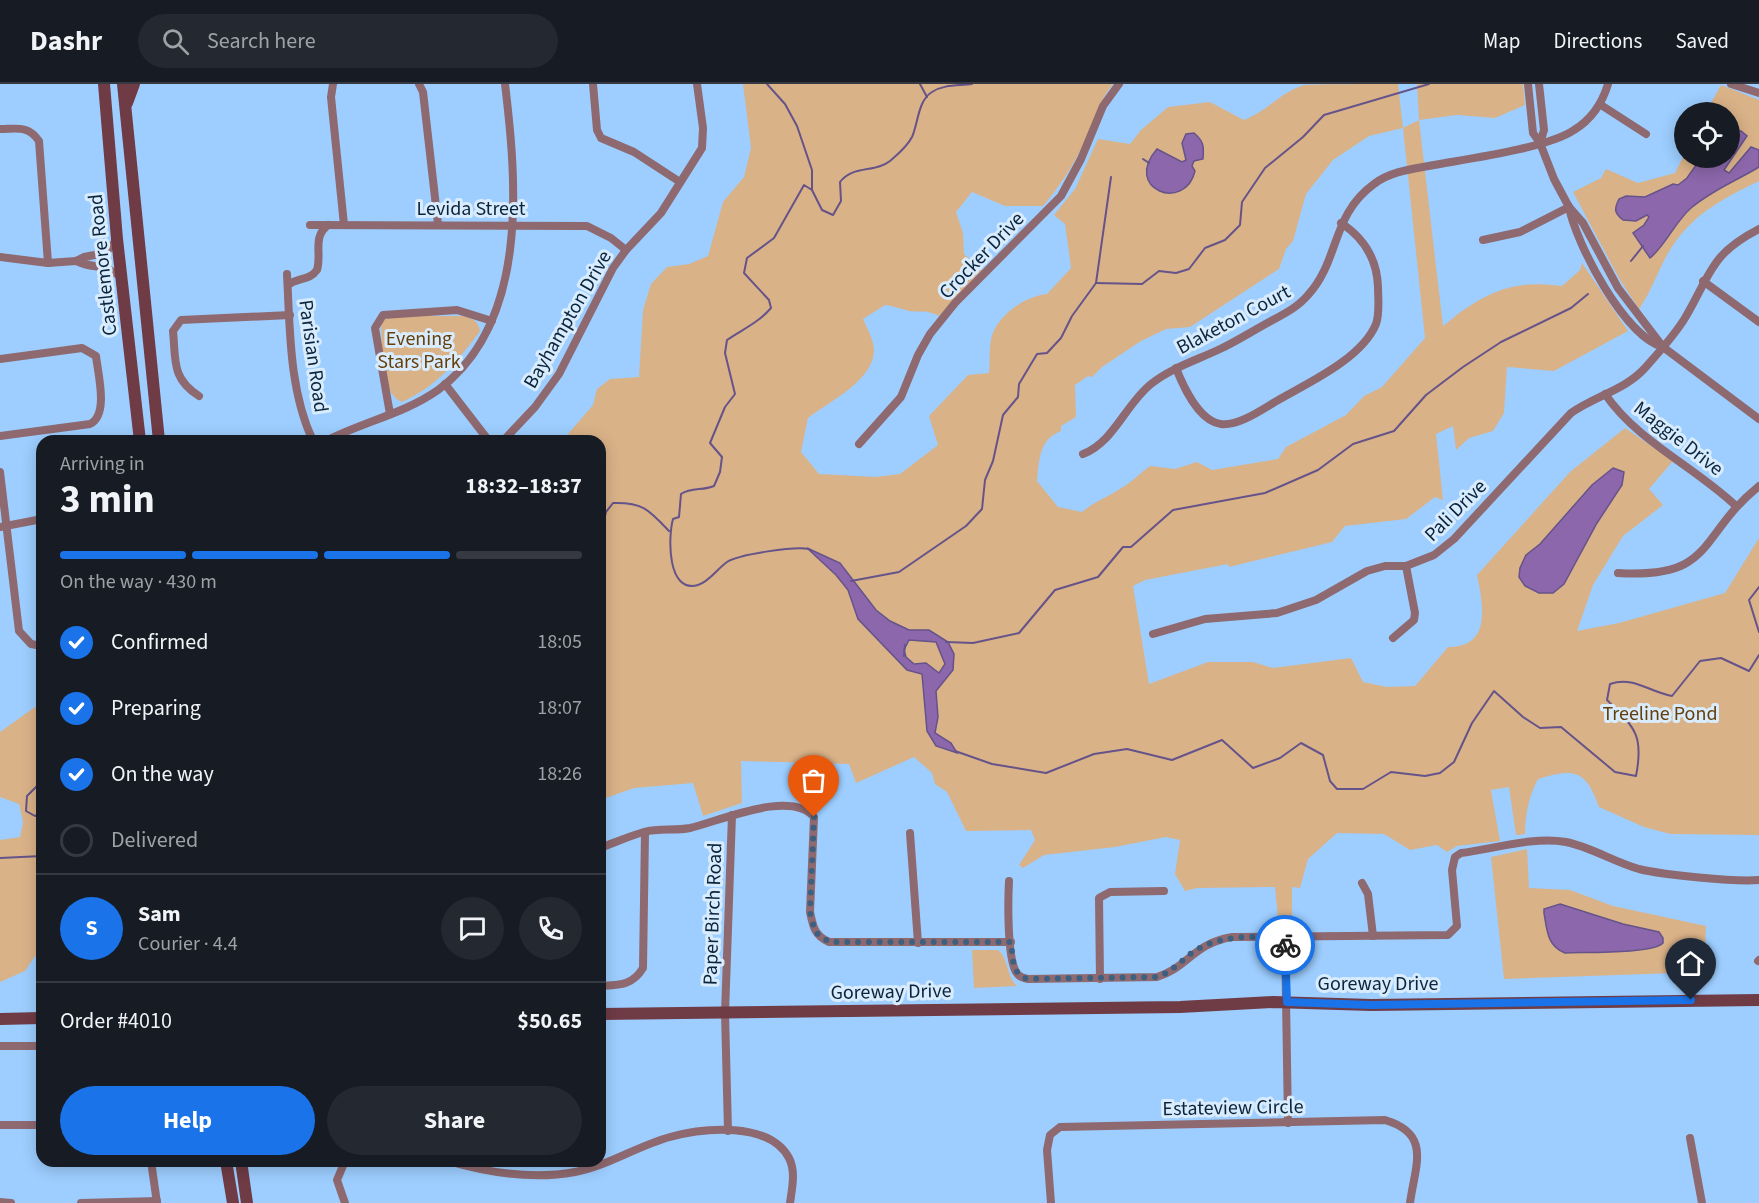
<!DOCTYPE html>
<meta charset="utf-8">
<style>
body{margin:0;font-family:"Source Sans 3",sans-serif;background:#242831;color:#f1f3f6;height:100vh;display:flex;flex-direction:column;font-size:22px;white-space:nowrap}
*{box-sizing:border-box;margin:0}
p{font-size:20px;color:#9ea1a6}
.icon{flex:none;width:33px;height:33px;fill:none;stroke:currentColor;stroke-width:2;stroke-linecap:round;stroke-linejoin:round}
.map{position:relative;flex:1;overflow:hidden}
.sheet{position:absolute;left:36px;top:351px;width:570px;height:732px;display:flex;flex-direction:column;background:#171b24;border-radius:18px;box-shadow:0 3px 15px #0003}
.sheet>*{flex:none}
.tools{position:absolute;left:1674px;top:18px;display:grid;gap:12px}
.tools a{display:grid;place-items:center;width:66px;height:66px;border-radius:50%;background:#171b24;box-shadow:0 3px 15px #0003;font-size:30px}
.pin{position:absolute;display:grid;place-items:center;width:51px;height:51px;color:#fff;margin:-62px -26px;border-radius:50% 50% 50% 0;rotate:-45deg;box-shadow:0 0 6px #0007}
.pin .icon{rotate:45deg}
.courier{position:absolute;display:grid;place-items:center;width:60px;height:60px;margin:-30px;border:4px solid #1a73e8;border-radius:50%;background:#fff;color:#222;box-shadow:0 2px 8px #0007}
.summary em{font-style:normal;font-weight:700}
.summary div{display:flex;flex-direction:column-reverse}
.summary{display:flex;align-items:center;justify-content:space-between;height:102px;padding:0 24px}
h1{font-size:39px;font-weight:700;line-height:45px}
.bar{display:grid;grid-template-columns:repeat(4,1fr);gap:9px 6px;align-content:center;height:72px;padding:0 24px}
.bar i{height:8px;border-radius:4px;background:#363941}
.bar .active{background:#1a73e8}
.bar p{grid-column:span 4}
.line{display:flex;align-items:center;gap:15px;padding:0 24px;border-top:2px solid #363941}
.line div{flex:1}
.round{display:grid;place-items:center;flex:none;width:63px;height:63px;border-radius:32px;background:#242831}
ol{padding:0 24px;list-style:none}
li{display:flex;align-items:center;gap:18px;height:66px}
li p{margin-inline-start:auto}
li .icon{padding:6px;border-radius:50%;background:#1a73e8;color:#fff;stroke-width:4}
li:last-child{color:#9ea1a6}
li i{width:33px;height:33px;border:3px solid #363941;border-radius:50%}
.action{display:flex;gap:12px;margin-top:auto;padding:12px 24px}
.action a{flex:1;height:69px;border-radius:36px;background:#1a73e8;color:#fff;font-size:24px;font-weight:700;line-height:69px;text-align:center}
.action a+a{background:#242831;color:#f1f3f6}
header{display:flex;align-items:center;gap:36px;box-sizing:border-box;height:84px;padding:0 30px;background:#171b24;border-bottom:2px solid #363941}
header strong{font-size:28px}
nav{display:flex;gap:33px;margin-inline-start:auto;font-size:21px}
.search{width:420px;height:54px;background:#242831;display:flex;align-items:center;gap:15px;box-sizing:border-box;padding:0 21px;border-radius:33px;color:#9ea1a6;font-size:22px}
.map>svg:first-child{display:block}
</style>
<header>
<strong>Dashr</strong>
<div class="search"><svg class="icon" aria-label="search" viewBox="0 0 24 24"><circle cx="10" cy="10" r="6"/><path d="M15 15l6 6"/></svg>Search here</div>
<nav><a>Map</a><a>Directions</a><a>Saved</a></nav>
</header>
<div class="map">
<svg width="1759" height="1119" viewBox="0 0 1759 1119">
<rect width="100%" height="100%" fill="#9dceff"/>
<g fill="#dab288" fill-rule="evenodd">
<path d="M743 0H1113C1098 18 1094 38 1084 59 1073 82 1060 102 1043 122H1005L972 108 956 128 963 149 964 170 982 186 939 232C923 225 923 229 909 227 902 225 893 222 885 221L863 235C867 244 874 256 874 266 874 296 830 317 808 334L801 368 819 390 876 393 900 390 938 361 929 332 968 291 989 289C990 278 989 266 991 255 996 232 1025 212 1047 210L1071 184 1065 140 1054 131 1075 105 1098 55 1130 60 1141 46 1168 23 1210 18 1244 36C1267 27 1281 8 1304 1 1320 0 1377 0 1398 0L1403 44 1419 36 1417 0H1523L1525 21 1495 34 1457 31 1419 36 1443 242C1450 237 1457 230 1465 225 1499 202 1522 197 1562 202L1580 186 1582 179 1628 247 1554 287 1507 283 1504 329 1493 347 1469 354 1456 366 1453 342 1436 350 1443 416 1435 413 1406 435 1345 442 1332 458 1229 483 1228 480 1145 496 1133 502 1149 600 1208 578H1253L1273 584 1351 574 1363 598 1387 603 1415 602 1448 563C1492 563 1483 521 1477 491L1570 388 1625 344 1673 377 1649 405 1663 421 1623 452 1593 501 1577 547 1619 539 1725 509 1759 454V751L1670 750 1644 743 1599 723C1586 687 1576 683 1538 695 1529 712 1525 731 1525 750L1516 751 1509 703 1491 706 1500 757 1457 762 1447 768 1437 761 1410 766 1384 750 1337 749 1308 775 1300 804 1292 803V845H1279L1275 803 1197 804 1185 807 1175 790 1180 756 1166 753 1115 763 1044 771 1023 784 1019 781 1035 756 1031 746 966 747 947 708 935 700 932 689 914 673 856 699 849 680 741 677 742 719 703 732 693 699 634 704 600 716V357H562L593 321 597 305 610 295 639 293 643 226 651 200 667 183 689 180 708 172 723 118 744 93 751 64ZM1403 44 1425 254 1382 303 1364 312 1346 331 1286 363 1278 375 1212 386 1197 378 1175 385 1150 382C1140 389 1132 398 1123 403 1108 413 1095 417 1082 428L1058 423 1037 397C1039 377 1039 355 1061 347V342L1076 333 1075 301 1088 292 1092 293 1102 283 1141 257 1166 245 1190 243 1279 185 1286 165 1293 157 1306 110 1333 76 1369 52Z"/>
<path d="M1721 1 1759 16V97C1720 116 1689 132 1667 171 1657 189 1651 208 1639 225L1620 196 1573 108 1601 94 1606 85 1638 99 1675 89 1684 71V74H1730V28H1706Z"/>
<path d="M392 232H463C473 235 478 236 480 247 459 276 436 303 402 318 380 310 383 263 381 242L383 236Z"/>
<path d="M42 618V798L37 820 42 862 25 887 0 898V756L20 753 23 738 19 720 0 713V648Z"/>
<path d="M1527 765 1529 804 1570 806 1613 822 1706 842 1704 888 1504 895 1491 773Z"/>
<path d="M972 866H998C1009 875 1006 892 1017 902L974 904Z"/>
</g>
<g fill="#8c67ab" stroke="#655389" stroke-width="1.5" fill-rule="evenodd">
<path d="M1730 46 1741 47 1747 52 1724 86 1729 89 1751 63 1759 66V83C1736 97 1712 106 1691 124 1675 138 1665 162 1650 174L1633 149 1644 141 1649 133 1647 131 1636 137 1623 136C1614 129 1614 125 1619 115L1626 112 1645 113 1673 100 1678 101 1687 94 1701 74H1730Z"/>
<path d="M1194 49C1204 57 1204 63 1203 75L1194 77 1192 82 1195 87C1185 129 1122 105 1157 65L1182 78 1186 76 1182 59 1186 50Z"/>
<path d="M1613 384 1624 388 1622 401 1597 439 1564 500 1553 509H1539L1525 502 1519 493 1520 484 1526 471 1540 460 1592 401Z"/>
<path d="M807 464 840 479 876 526 890 537 909 546H929L948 558 954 570 953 586 936 607 938 633 935 649 951 659 957 669 936 662 927 647 922 590 907 586 858 535 848 506 836 491ZM909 556 936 558 945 580 939 589 926 579 914 580 906 573 904 566Z"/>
<path d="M1560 820 1623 840 1659 848 1663 854V859C1653 870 1583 868 1565 869 1547 862 1547 846 1544 829V825Z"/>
</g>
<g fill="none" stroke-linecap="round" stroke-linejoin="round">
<g stroke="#655389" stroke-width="2">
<path d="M767 0 785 20 797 42 812 86V106L822 126 833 131 841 117 840 98C853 81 875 89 890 77 898 70 907 63 912 53 918 40 918 16 932 8 944 0 959 2 972 0"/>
<path d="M920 0 927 13"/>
<path d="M1143 75 1149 79"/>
<path d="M1631 177 1643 162"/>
<path d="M1096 199 1142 200 1159 187 1176 189 1189 185 1205 164 1225 156 1240 141 1242 118 1265 84 1303 53 1324 31 1429 0"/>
<path d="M600 451 606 428 613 419C643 418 649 426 669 447"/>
<path d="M809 465C796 462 739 470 727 478 718 484 709 498 698 501 667 510 668 453 673 435L679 433 681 410C692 403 702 407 714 402L720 388 722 373 710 359 725 323 735 310 725 269 727 256C743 245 758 239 771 224L769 216 744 189 747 174 774 154 804 101 812 106"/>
<path d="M851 497 899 488 966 442 982 425 985 396 993 377 1003 331 1018 313 1019 300 1037 270 1047 269 1061 254 1072 232 1096 199 1111 93"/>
<path d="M1759 503 1749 516 1759 548"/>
<path d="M946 558 973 559 1019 549 1055 506 1098 493 1123 463H1131L1173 426 1265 409 1318 386 1353 360 1394 347 1426 311 1463 283 1501 258 1571 224 1588 210"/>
<path d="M904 572 905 561"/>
<path d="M955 667 992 680 1046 689 1094 670 1127 665 1172 676 1222 656 1253 684 1280 674 1301 659 1323 671 1330 697 1337 705H1363L1391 688 1425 692 1440 689 1454 678 1472 639 1494 607 1523 633 1540 644 1561 643 1615 688 1636 692C1644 651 1635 644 1607 616L1610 600C1634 592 1649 608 1672 612L1700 577 1721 574 1749 587 1759 571"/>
<path d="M42 697 27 712 26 727 35 732 42 729"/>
<path d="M0 774 42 772"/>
</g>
<g stroke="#8e696f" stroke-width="8">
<path d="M333 0 331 13 344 141"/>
<path d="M419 0 423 8 438 140"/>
<path d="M593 0 597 46 601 54 634 68 680 98"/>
<path d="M1528 0 1533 49 1540 59 1554 95 1569 123 1583 139 1618 204 1663 263"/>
<path d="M1539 0 1544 46 1540 59"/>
<path d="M1731 0 1759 9"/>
<path d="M1601 21 1646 50"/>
<path d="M0 45C17 45 28 41 39 57L48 179"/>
<path d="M1569 123C1576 160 1625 253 1663 263L1759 335"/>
<path d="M310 141 587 142 611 154 626 166"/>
<path d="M1483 156 1520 148 1569 123"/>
<path d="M0 173 48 179 76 177 84 173 105 169 117 156"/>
<path d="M76 177C96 186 101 178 121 193"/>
<path d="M287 190C290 245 289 306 313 357"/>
<path d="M1703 197 1759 238"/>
<path d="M288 201C298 193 309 197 317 186 322 170 312 153 328 141"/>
<path d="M0 275 82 264 96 272C98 290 109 331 90 340L0 352"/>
<path d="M1176 284C1183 302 1199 337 1221 340 1240 342 1264 324 1280 315 1310 298 1362 274 1376 240 1380 229 1378 214 1378 203 1377 175 1364 154 1341 139"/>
<path d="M445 300 489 357"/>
<path d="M1605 310C1638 358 1694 382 1736 422"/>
<path d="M199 312C171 294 176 276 173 247L181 236 290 231"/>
<path d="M390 330 375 244 383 231 457 226 492 237"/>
<path d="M326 357C362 338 404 330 438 306 529 239 517 99 505 0"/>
<path d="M503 357 535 323 559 290 613 184 626 166 661 129 702 64 703 44 697 0"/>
<path d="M859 360 901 313 918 271 930 250 955 219 1061 112 1081 75 1103 22 1119 0"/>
<path d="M1083 370C1114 358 1125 321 1151 300 1171 284 1197 276 1220 265 1237 257 1254 246 1271 237 1284 230 1298 223 1308 211 1340 176 1331 131 1374 100 1391 87 1413 85 1434 81 1467 75 1548 64 1574 46 1592 35 1602 20 1608 0"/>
<path d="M0 388 19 547 31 560 42 562"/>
<path d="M0 443 42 435"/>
<path d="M1618 489C1716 495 1697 452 1759 402"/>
<path d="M1153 550 1205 535 1277 529 1316 516 1367 487 1385 482H1406L1434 471 1454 455 1571 329C1595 312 1625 306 1645 284 1659 268 1674 252 1685 234 1711 190 1710 170 1759 145"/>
<path d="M1393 554 1414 536 1415 529 1406 482"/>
<path d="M910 749 918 859"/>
<path d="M600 764C614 759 629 752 644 748 659 744 675 747 690 744 720 737 791 705 814 733L810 828C813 843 815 852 829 858H1011"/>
<path d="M1009 797C1008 816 1007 872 1016 888 1019 893 1023 894 1028 895L1157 893C1187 884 1194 859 1232 853L1448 851 1457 842 1452 786 1455 773 1461 769C1493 765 1534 752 1566 758 1591 763 1614 778 1639 785 1664 791 1734 798 1759 796"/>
<path d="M1362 799 1368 810 1373 852"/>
<path d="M1285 853 1288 1039"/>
<path d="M1758 877 1759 876"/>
<path d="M1100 895 1099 814 1110 808 1164 807"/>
<path d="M600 902C619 901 632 902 643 884L645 748"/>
<path d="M0 962H42"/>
<path d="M0 1041H42"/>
<path d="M728 1047 725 929 732 731"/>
<path d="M1690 1054 1702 1119"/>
<path d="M151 1077 157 1119"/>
<path d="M448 1077C489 1089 533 1096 575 1088 608 1082 637 1062 670 1053 703 1044 769 1037 789 1074 796 1087 792 1105 790 1119"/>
<path d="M0 1118 11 1119"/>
<path d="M81 1119 157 1117"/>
<path d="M345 1119 337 1096 345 1077"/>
<path d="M1051 1119 1047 1066 1050 1051 1060 1043 1385 1036C1432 1050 1415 1081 1410 1119"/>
</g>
<g stroke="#6f3b45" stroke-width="12">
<path d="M104 0 117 155 140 357"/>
<path d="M123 0 159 357"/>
<path d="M127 19 134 0"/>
<path d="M600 930 1180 923 1273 918 1371 921 1759 916"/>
<path d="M0 935 42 934"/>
<path d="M226 1077 233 1119"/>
<path d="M241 1077 247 1119"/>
</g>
</g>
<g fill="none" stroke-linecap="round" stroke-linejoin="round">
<path stroke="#3d6080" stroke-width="6" stroke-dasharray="0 10.8" d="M814 733 810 828 815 848 829 858H1011C1013 873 1011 891 1028 895L1157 893C1173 888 1182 875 1196 866 1223 850 1255 853 1285 853V861"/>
<path stroke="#1a73e8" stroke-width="8" d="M1285 861 1287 918 1371 921 1691 916"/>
</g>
<g text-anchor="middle" stroke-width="6" stroke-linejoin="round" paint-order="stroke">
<g font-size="20" fill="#0a243b" stroke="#d9ecfe">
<text x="471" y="131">Levida Street</text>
<text transform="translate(981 171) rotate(-46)" y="7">Crocker Drive</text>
<text transform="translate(102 181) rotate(-96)" y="7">Castlemore Road</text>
<text transform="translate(567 235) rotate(-60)" y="7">Bayhampton Drive</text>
<text transform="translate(1233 235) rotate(-28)" y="7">Blaketon Court</text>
<text transform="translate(314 272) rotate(82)" y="7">Parisian Road</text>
<text transform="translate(1679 354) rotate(38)" y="7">Maggie Drive</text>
<text transform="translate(1455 426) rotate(-45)" y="7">Pali Drive</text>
<text transform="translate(712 830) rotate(-88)" y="7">Paper Birch Road</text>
<text x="1378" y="906">Goreway Drive</text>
<text transform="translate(891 907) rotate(-1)" y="7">Goreway Drive</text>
<text transform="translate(1233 1023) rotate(-1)" y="7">Estateview Circle</text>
</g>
<g font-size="20" fill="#653e08" stroke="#d9ecfe">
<text x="419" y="261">Evening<tspan x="419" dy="23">Stars Park</tspan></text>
<text x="1660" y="636">Treeline Pond</text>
</g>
</g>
</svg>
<div class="tools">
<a><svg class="icon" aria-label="locate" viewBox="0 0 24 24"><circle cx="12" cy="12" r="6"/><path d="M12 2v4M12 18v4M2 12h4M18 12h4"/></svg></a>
</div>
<div class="pin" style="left:814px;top:733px;background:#ea580c"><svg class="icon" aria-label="bag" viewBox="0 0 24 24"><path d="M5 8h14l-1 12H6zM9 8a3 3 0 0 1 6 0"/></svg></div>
<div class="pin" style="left:1691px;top:916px;background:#1f2937"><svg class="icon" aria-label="home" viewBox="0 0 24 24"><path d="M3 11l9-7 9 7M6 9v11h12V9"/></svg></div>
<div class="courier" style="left:1285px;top:861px"><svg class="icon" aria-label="bike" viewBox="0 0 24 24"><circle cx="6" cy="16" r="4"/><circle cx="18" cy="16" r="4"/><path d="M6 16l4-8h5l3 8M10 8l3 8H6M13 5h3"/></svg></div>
<section class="sheet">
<div class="summary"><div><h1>3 min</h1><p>Arriving in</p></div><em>18:32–18:37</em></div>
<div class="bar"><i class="active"></i><i class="active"></i><i class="active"></i><i></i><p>On the way · 430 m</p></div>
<ol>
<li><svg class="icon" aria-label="check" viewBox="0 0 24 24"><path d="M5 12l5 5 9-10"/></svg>Confirmed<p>18:05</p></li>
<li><svg class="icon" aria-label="check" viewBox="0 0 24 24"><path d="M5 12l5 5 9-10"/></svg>Preparing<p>18:07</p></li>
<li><svg class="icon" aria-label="check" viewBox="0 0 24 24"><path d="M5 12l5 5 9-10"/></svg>On the way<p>18:26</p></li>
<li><i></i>Delivered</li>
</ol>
<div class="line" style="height:108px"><b class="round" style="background:#1a73e8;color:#fff">S</b><div><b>Sam</b><p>Courier · 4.4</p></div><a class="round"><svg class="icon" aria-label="chat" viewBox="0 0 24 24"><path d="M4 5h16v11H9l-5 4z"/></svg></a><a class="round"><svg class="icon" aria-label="phone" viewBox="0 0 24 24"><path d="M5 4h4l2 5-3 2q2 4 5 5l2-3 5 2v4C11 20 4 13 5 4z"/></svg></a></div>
<div class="line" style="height:78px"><div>Order #4010</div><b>$50.65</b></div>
<div class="action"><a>Help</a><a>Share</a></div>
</section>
</div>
